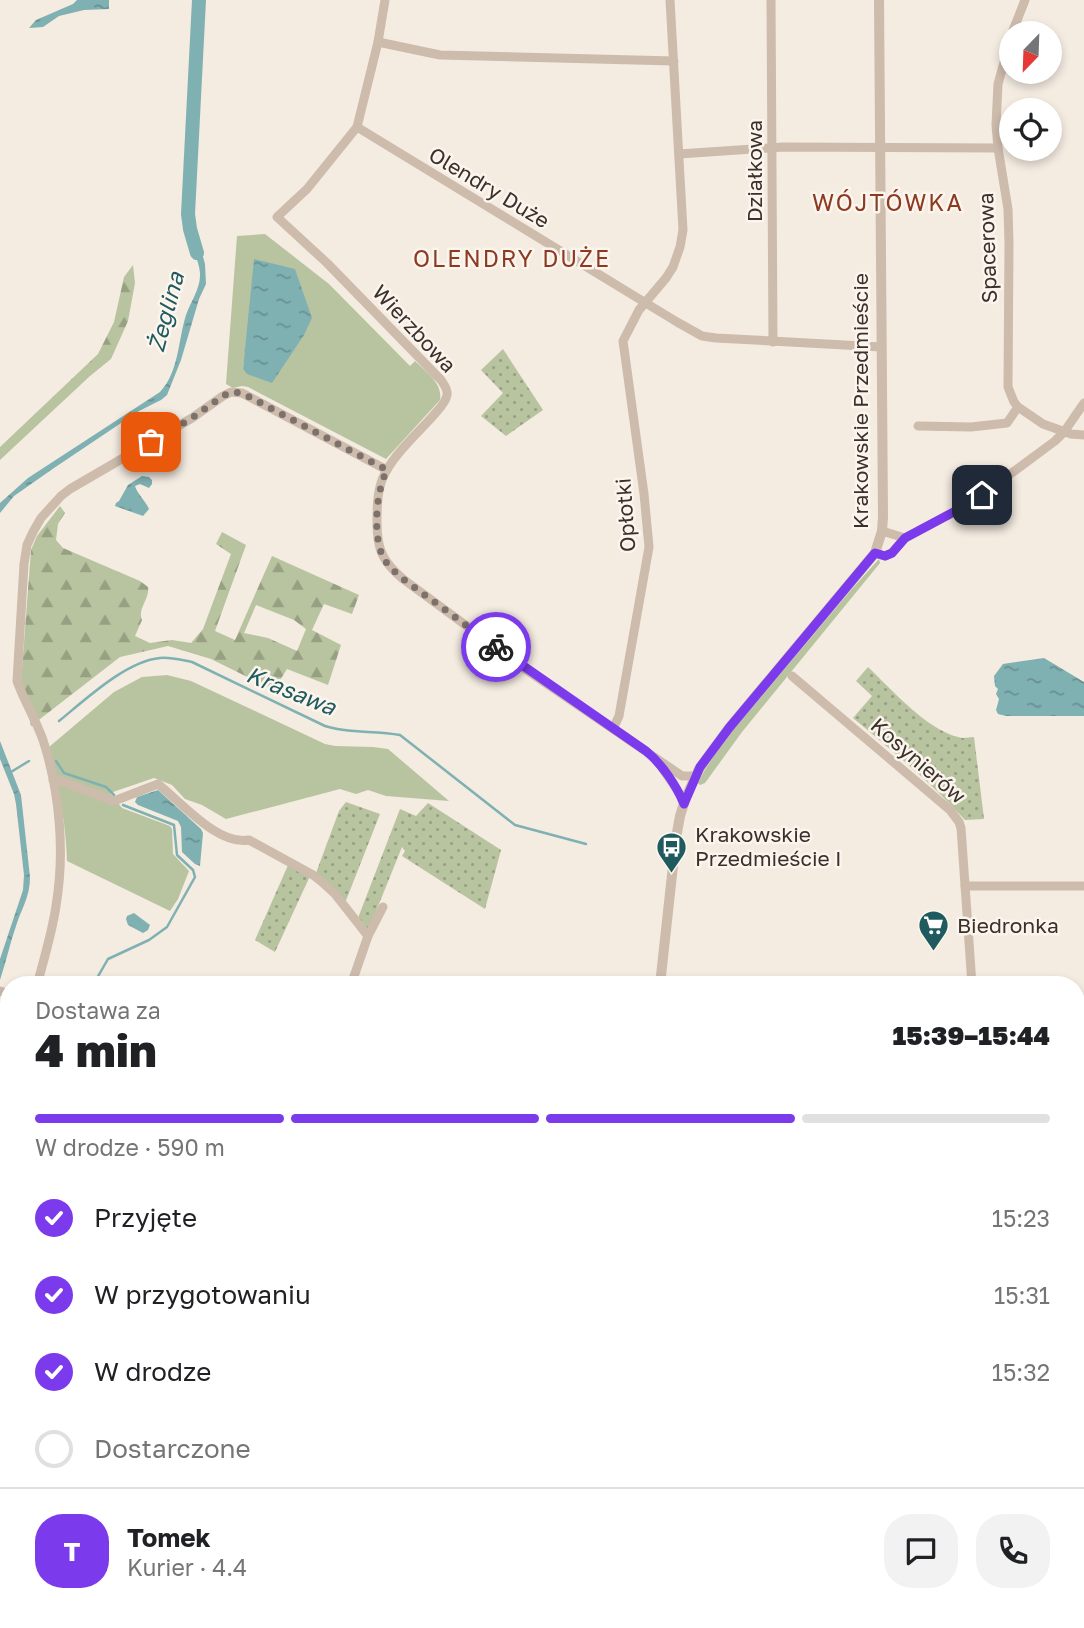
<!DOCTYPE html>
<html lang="pl">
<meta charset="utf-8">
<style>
body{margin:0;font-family:"Golos Text",sans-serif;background:#f2f2f2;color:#202124;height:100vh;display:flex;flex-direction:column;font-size:26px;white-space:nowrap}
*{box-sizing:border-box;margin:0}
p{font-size:23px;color:#757577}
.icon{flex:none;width:38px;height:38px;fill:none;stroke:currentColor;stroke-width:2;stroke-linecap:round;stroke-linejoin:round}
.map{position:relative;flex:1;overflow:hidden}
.side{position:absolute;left:0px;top:976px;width:1085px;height:653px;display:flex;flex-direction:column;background:#fff;border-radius:28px 28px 0 0;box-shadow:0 4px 10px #0003}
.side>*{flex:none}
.needle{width:46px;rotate:203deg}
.tools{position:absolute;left:999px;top:21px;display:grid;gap:14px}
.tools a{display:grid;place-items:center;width:63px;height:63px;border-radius:50%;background:#fff;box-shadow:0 4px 10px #0003;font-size:35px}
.pin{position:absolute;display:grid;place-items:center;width:60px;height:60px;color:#fff;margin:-30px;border-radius:14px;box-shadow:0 4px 10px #0006}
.courier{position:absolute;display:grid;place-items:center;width:70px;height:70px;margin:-35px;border:5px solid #7c3aed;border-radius:50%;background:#fff;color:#222;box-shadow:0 2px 9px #0007}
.head em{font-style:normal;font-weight:800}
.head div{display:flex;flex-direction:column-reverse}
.head{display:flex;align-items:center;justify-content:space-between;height:119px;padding:0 35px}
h1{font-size:46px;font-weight:800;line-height:52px}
.bar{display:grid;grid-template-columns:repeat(4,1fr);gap:10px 7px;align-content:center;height:84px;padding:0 35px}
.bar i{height:9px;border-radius:5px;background:#e0e0e0}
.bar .current{background:#7c3aed}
.bar p{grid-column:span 4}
.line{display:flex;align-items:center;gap:18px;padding:0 35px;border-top:2px solid #e0e0e0}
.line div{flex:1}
.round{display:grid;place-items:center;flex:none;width:74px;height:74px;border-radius:28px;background:#f2f2f2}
ol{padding:0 35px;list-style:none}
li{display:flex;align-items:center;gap:21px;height:77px}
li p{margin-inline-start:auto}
li .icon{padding:7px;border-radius:50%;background:#7c3aed;color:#fff;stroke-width:4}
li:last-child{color:#757577}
li i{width:38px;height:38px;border:4px solid #e0e0e0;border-radius:50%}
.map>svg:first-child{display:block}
</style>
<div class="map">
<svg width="1084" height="1628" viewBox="0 0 1084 1628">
<defs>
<pattern id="forest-firs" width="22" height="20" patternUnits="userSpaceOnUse" patternTransform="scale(1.75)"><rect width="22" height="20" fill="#b8c4a0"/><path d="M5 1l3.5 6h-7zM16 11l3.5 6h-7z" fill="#97a083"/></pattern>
<pattern id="garden-dots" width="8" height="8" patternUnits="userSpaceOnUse" patternTransform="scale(1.75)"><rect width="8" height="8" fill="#b8c4a0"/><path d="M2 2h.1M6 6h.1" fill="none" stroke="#97a083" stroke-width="1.8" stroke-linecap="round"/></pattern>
<pattern id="water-ripples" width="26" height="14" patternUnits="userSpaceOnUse" patternTransform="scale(1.75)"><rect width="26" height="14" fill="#7fb0b2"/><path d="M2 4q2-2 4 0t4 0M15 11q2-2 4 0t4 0" fill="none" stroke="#699091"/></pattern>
</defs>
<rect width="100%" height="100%" fill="#f4ebe1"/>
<g fill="#b8c4a0" fill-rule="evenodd">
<path d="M265 234 329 284 410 366 415 361C426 372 443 383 440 400L386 459 248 387 242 386 233 388 226 384 237 236ZM248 328 271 382 243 369Z"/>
<path d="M879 559 880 563 742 732 705 783 700 785 698 783 703 773 723 742 851 590Z"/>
<path d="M167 675 191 681 325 744 335 746 373 747 388 749 449 801 386 796 368 790 356 794 340 789 226 819 202 805 185 799 172 785 154 778 110 793 122 808 170 826 172 829 173 854 189 871 178 899 170 911 67 861C66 822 58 784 49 747L114 692 142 677Z"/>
</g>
<g fill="url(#forest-firs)" fill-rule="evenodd">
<path d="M133 265 135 283 128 321 111 359 90 376 0 460V447L98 354 114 322 124 277Z"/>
<path d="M60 506 65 513 58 524 56 540 63 548 140 581 148 587C150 599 137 609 142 620L135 636 150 643 172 640 191 643 203 629 231 554 216 544 222 532 246 545 215 631 235 640 272 556 359 595 352 614 324 604 312 630 341 645 328 685 287 669 274 690 211 659 168 646 120 657 31 726 21 682 31 550 37 536ZM256 605 294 620 306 629 297 651 268 638 244 633Z"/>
</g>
<g fill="url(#garden-dots)">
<path d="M503 349 543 410 506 436 481 416 503 393 481 370Z"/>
<path d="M868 667C891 689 926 729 958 737 963 739 969 737 974 737L984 819 965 820C931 782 891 750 853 718L872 696 856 681Z"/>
<path d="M346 802 380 814 345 903 316 873 339 811Z"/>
<path d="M428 803 501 850 485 909 402 856 405 851 402 847 368 931 358 918 400 809 416 816Z"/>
<path d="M289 863 310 876 275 952 255 940Z"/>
</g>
<g fill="url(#water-ripples)">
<path d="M77 0H109V9L84 10 59 16 43 27 29 28 36 20 73 4Z"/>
<path d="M197 235 205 264 206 284 199 299 181 360 167 395 161 400 139 411 54 468 14 496 0 513V503L28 478 160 392C179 372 178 340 186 315 191 301 201 288 200 273 199 261 192 248 188 237Z"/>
<path d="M254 259 295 269 312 318 304 335 272 383 247 374 243 369Z"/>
<path d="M142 476 149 477 152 480V484L149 488 140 484 135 486C138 495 145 500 149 509L143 516 115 506 116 503 119 501 128 485Z"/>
<path d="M1044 658 1084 682V716H1006L998 714 996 710 999 699 996 694 998 689 995 686 994 676 1003 664Z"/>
<path d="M0 741 21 795 30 877C30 897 22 907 16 926 10 943 6 962 0 980V959L23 890 24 875 16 804 14 794 0 759Z"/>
<path d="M158 790 201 829 203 833 200 866 195 864 182 852 181 827 178 821 138 805 135 802 137 797Z"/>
<path d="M134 913 150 925 148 930 143 933 128 925 126 919 127 916Z"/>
<path d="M0 1535 9 1536V1620L13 1621 14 1628H0Z"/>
</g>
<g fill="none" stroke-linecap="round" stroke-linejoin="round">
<g stroke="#7fb0b2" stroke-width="2.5">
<path d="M59 721C85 700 126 661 160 658 171 657 181 660 192 662L325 726C349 734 375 730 400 735L515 825 586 844"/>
<path d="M56 761 64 773 106 787 114 795"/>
<path d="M11 772 29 761"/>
<path d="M93 985 108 959 149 940 167 927 195 877 193 870 177 855 174 825 123 805"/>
</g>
<path stroke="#7fb0b2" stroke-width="14" d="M197 253 190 229 188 214 199 0"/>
<g stroke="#cdbbac" stroke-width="9">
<path d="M385 0 378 42 357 127 307 189 277 217 327 263 441 380C444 385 448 389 447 395 446 403 437 411 432 417 416 435 390 458 382 480 377 494 377 509 377 523 377 550 383 562 403 579L525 669 682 776H696"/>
<path d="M771 0 773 342"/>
<path d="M1012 33 1025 0"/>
<path d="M1012 34 998 84 996 125 998 148 1008 209 1009 243 1008 387 1014 402 1018 407 1043 424 1071 434 1084 435"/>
<path d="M378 42 440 55 674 61"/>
<path d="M357 127 677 322 702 336 716 338 881 347"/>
<path d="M679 154 783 147 998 148"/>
<path d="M918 426 971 427 1007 423 1018 407"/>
<path d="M882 531 905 538"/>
<path d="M875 553 885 556 892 553 905 538 963 507 982 495 1055 441 1064 432 1084 403"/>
<path d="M792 676 950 810 959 822 961 828 972 985"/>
<path d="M613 729 619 716 649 547 644 494 623 341 639 310 666 278 673 267 680 247 683 230 670 0"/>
<path d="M658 762 680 794 684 804"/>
<path d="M53 780 61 781 114 801 158 784C181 802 218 846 249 840L313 875 322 882 335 894 368 936"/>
<path d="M965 886H1084"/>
<path d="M37 985C44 959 52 933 56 906 65 852 60 793 43 740 36 720 24 701 17 681L24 564 27 545 33 532 41 518 61 496 70 489 192 418 223 396 231 392 242 393 387 470"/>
<path d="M351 985 368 936 383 907"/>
<path d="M0 991 9 994"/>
<path d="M1076 1018H1084"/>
<path d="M0 1104 9 1076"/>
<path d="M0 1211 9 1218"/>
<path d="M0 1317 9 1306"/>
<path d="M0 1340 9 1330"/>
<path d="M0 1365 9 1368"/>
<path d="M0 1423 9 1431"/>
<path d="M1076 1431 1084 1473"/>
<path d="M1076 1529H1084"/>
<path d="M26 1620V1628"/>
<path d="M342 1620 354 1628"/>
<path d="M517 1620 526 1628"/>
<path d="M720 1620 728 1628"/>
<path d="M254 1628 257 1620"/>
<path d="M864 1628 870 1620"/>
</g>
<g stroke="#cdbbac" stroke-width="10">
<path d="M660 985 676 838 680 816 686 797 699 769 729 728 875 553 882 531 883 517 879 0"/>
<path d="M1076 1256 1084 1254"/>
</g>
</g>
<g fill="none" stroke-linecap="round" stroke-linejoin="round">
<path stroke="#7c716b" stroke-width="7" stroke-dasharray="0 12.6" d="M151 442 192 418 223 396 231 392 242 393 387 470C376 491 372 537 384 559 389 567 396 573 403 579L496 647"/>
<path stroke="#7c3aed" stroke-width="9" d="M496 647 646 751C662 764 676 785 684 804L700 767 729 728 875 553 885 556 892 553 905 538 963 507 982 495"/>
</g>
<defs>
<symbol id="bus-pin" viewBox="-11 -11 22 30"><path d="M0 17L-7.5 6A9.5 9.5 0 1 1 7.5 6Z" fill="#1f5a5e" stroke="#fbf5ee"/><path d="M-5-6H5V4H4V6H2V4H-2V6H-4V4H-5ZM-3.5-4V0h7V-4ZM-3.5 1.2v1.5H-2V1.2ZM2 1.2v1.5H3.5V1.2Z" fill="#fff"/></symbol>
<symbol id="supermarket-pin" viewBox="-11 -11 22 30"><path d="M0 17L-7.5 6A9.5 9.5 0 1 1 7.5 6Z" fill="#1f5a5e" stroke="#fbf5ee"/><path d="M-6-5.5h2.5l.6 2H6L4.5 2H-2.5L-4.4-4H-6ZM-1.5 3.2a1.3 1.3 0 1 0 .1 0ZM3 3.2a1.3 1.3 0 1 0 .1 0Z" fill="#fff"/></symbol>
</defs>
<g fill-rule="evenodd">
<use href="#bus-pin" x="654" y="830" width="35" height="47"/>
<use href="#supermarket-pin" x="916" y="908" width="35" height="47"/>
</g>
<g text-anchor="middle" stroke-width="5" stroke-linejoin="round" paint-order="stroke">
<g font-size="21" fill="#3b302b" stroke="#fbf5ee">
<text transform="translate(755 171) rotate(-90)" y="7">Działkowa</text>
<text transform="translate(489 188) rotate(31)" y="7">Olendry Duże</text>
<text transform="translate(988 248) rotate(-92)" y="7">Spacerowa</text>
<text transform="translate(414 329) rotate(47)" y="7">Wierzbowa</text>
<text transform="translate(861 401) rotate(-90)" y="7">Krakowskie Przedmieście</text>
<text transform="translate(626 515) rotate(-94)" y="7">Opłotki</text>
<text transform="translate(918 761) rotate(41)" y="7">Kosynierów</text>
</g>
<g font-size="21" fill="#3b302b" stroke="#fbf5ee" text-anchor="start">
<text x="695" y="842">Krakowskie<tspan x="695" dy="24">Przedmieście I</tspan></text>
<text x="957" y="933">Biedronka</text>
</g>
<g font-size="23" letter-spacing="2" fill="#8c3b22" stroke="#fbf5ee">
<text x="888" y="211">WÓJTÓWKA</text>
<text x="512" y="267">OLENDRY DUŻE</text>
</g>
<g font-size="23" font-style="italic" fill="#1f5a5e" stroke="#fbf5ee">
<text transform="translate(166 312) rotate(-75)" y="8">Żeglina</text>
<text transform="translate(291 691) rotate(22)" y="8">Krasawa</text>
</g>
</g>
</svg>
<div class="tools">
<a><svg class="needle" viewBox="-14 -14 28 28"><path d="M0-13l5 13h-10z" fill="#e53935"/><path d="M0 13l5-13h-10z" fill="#757577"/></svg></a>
<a><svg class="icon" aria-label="locate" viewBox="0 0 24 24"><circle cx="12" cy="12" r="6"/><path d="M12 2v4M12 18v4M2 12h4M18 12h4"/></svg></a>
</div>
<div class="pin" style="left:151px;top:442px;background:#ea580c"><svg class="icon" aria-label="bag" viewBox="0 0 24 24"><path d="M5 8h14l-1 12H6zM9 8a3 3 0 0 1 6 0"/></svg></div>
<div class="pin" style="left:982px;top:495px;background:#1f2937"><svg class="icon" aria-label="home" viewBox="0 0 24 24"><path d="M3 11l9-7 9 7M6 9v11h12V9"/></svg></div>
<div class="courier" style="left:496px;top:647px"><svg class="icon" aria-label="bike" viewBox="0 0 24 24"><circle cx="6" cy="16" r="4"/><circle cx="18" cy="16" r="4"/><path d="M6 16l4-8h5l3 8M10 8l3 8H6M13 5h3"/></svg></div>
<section class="side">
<div class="head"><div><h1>4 min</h1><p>Dostawa za</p></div><em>15:39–15:44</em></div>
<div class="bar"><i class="current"></i><i class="current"></i><i class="current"></i><i></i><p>W drodze · 590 m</p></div>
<ol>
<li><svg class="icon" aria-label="check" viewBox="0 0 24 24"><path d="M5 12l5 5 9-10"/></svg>Przyjęte<p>15:23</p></li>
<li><svg class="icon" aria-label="check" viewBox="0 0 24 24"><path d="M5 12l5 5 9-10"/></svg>W przygotowaniu<p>15:31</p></li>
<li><svg class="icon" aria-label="check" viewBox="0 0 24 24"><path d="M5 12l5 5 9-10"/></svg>W drodze<p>15:32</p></li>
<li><i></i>Dostarczone</li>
</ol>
<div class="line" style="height:126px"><b class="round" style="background:#7c3aed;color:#fff">T</b><div><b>Tomek</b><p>Kurier · 4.4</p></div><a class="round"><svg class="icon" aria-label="chat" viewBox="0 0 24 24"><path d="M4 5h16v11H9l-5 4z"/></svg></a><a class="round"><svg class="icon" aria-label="phone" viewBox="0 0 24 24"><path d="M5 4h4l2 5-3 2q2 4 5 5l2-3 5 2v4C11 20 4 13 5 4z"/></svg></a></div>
</section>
</div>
